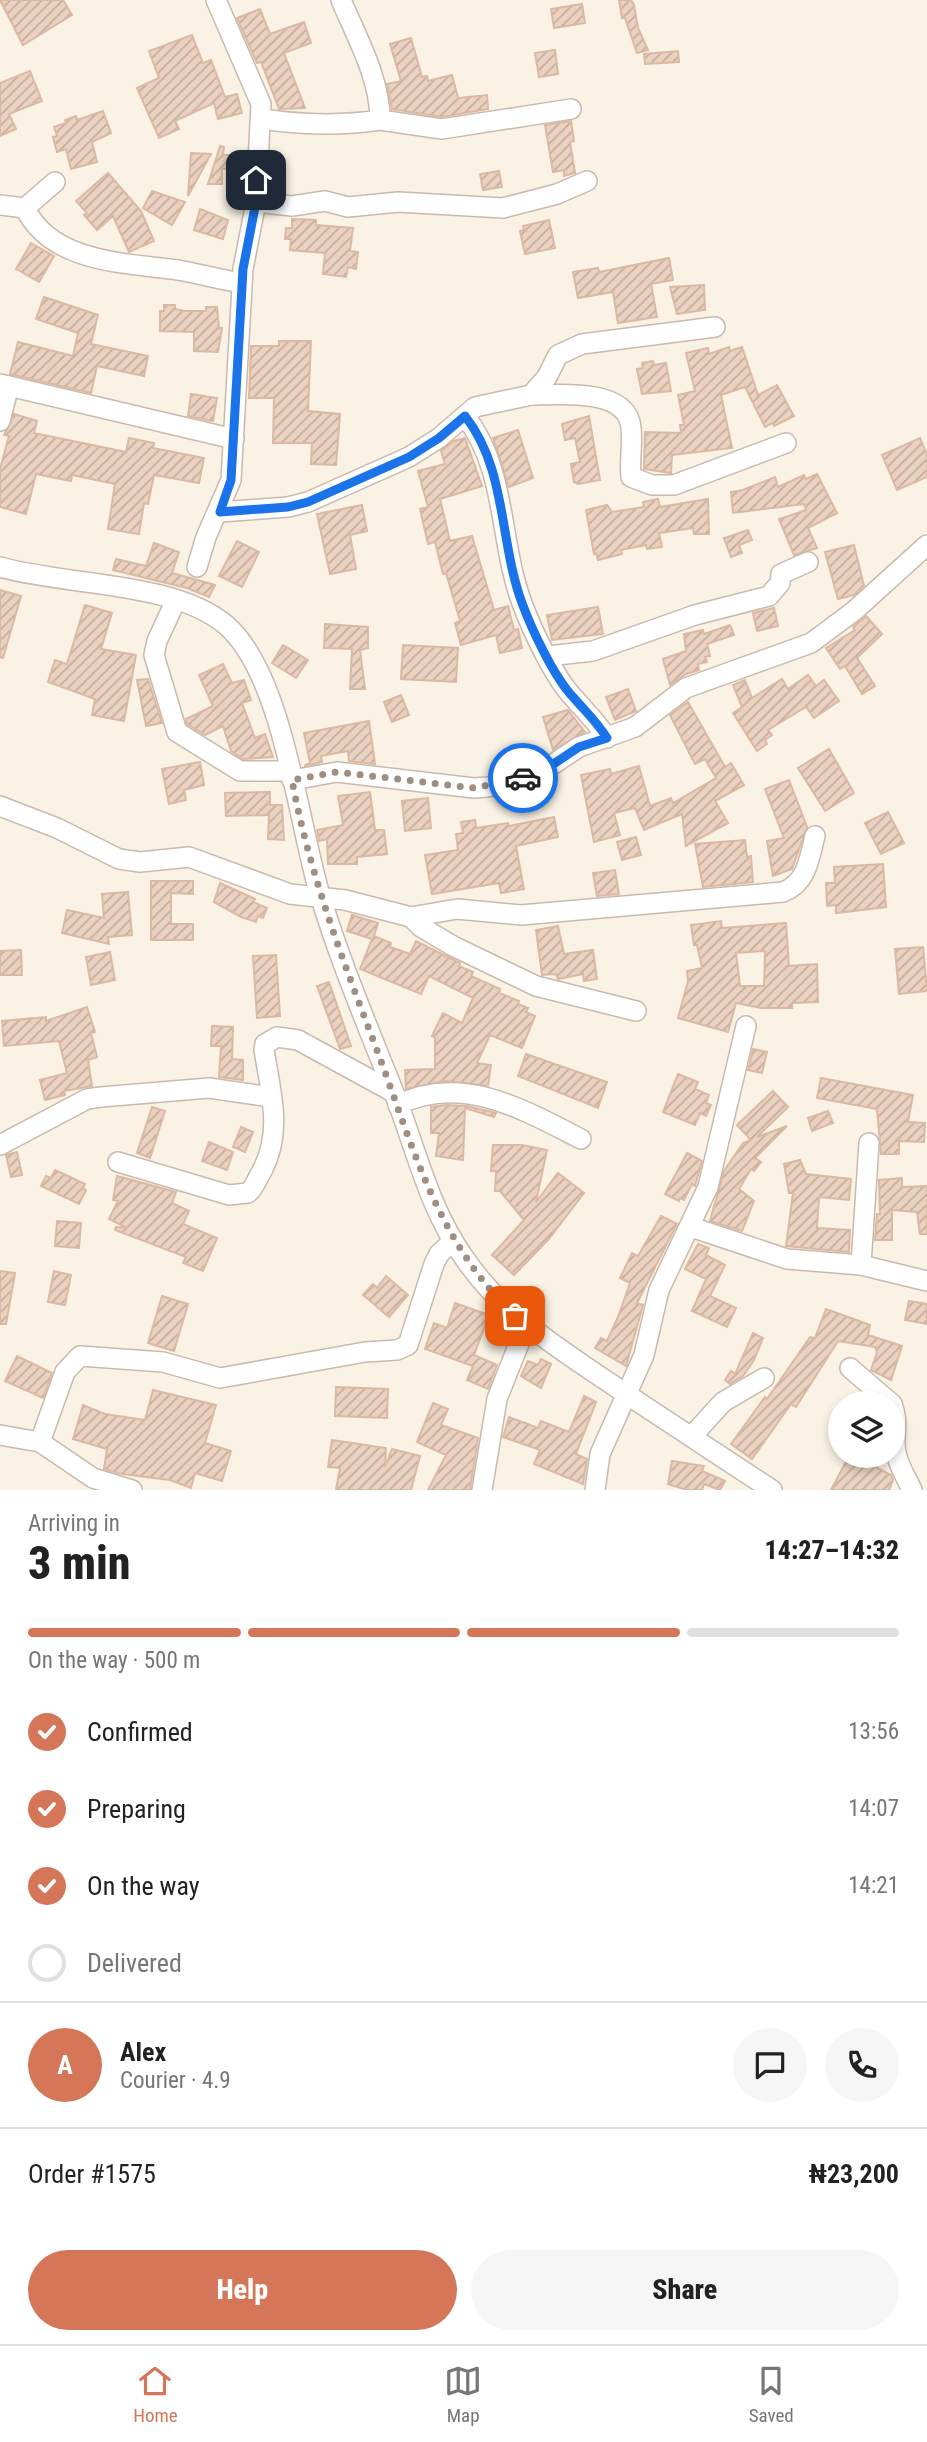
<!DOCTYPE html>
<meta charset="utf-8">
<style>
body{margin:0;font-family:"Roboto Condensed",sans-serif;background:#f6f6f6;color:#222;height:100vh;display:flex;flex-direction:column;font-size:26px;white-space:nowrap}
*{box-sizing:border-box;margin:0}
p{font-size:23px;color:#767676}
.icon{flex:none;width:38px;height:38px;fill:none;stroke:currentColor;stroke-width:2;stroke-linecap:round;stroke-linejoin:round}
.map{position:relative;height:1490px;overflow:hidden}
.side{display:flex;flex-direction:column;background:#fff;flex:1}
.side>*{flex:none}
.fabs{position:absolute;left:828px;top:1391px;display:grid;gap:14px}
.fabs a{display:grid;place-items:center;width:77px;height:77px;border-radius:50%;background:#fff;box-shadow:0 4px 10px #0003;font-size:35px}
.pin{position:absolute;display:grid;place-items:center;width:60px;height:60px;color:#fff;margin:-30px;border-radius:14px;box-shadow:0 4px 10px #0006}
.courier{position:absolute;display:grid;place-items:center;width:70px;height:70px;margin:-35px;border:5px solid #1a73e8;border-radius:50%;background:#fff;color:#222;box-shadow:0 2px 9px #0007}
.headline em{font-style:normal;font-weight:800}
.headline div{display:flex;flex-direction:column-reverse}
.headline{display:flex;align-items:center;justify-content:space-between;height:119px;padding:0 28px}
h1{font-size:46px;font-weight:800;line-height:52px}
.bar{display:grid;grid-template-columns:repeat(4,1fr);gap:10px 7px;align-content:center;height:84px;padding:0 28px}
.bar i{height:9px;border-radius:5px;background:#e0e0e0}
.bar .selected{background:#d57658}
.bar p{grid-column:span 4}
.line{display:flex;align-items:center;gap:18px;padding:0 28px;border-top:2px solid #e0e0e0}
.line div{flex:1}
.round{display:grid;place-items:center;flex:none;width:74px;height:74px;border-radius:37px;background:#f6f6f6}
ol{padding:0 28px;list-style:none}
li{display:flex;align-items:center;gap:21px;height:77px}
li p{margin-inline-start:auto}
li .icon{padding:7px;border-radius:50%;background:#d57658;color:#fff;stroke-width:4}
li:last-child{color:#767676}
li i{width:38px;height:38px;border:4px solid #e0e0e0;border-radius:50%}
.button{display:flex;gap:14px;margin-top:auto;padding:14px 28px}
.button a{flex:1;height:80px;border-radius:42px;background:#d57658;color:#fff;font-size:28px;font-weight:800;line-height:80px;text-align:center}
.button a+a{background:#f6f6f6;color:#222}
.tab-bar{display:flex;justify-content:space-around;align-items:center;height:98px;border-top:2px solid #e0e0e0;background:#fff;font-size:19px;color:#767676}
.tab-bar a{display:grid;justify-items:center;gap:4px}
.tab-bar .selected{color:#d57658}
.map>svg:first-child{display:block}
</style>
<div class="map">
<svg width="927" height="1490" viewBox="0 0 927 1490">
<defs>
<pattern id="building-hatch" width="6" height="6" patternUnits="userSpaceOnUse" patternTransform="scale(1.75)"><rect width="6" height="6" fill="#ebd2c0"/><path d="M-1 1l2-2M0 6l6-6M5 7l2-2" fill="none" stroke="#c3ad9e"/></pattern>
</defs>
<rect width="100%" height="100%" fill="#f9f2e5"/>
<g fill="url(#building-hatch)" stroke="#dcb9a2" stroke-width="2" fill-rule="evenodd">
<path d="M0 0H63L72 15 23 45Z"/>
<path d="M619 0H631L634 5 638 28 648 50 637 53 625 18H622Z"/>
<path d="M582 4 585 23 554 28 551 9Z"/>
<path d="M260 9 270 34 304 22 311 43 284 53 305 108 279 109 261 62 257 63 237 18Z"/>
<path d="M192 35 203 63 211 60 225 97 237 94 242 113 218 119 214 103 175 121 179 129 159 138 137 88 159 78 149 51Z"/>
<path d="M411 38 422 77 427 76 428 81 452 75 458 98 487 95 488 109 442 117 392 109 387 84 401 81 390 44Z"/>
<path d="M555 50 558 74 539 77 535 53Z"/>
<path d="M678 51 679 62 645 64 644 54Z"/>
<path d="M30 71 42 101 9 114 16 129 0 136V83Z"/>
<path d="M103 111 111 133 92 142 97 162 71 169 66 149 57 152 53 137 57 136 54 127 66 123 65 120 76 116 77 120Z"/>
<path d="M571 121 574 141 570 142 575 173 564 176V170L553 172 545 125Z"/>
<path d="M220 146 224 147 223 155H231L230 169H222V184H208Z"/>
<path d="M191 153 211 154 188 196Z"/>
<path d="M499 171 502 187 483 190 480 174Z"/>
<path d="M108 173 141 211 154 241 129 252 113 216 97 230 84 215 87 213 76 201Z"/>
<path d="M152 191 185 202 172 225 143 208Z"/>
<path d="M200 209 228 220 223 239 194 230Z"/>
<path d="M292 219 316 220V225L353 228 350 251 358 252 356 269 348 267 346 277 323 274 325 253 290 250 291 239H285L286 228H292Z"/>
<path d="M549 220 555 248 525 254 520 231 524 230 523 226Z"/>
<path d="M31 243 54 256 39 282 16 269Z"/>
<path d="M669 258 673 280 651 284 657 317 618 323 613 292 578 298 573 272 598 268 599 272Z"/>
<path d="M704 285 705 310 677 314 670 287Z"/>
<path d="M44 297 98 315 91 344 148 356 144 376 97 366 91 393 10 374 18 342 73 356 78 333 36 319Z"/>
<path d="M164 305H175V309L185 311H206V307H217L219 328H222L218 352 194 351V332L160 331V311H164Z"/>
<path d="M279 341H311L308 411 340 414 336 465 311 464 312 443H273L274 398H249L251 346H279Z"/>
<path d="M729 347 730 351 742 347 758 395 777 385 794 416 774 426 772 423 765 427 745 387 721 395 732 448 672 455 671 473 644 469 645 432 681 433 680 425H684L678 395 695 391 686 353 708 348 709 354Z"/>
<path d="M653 361 654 365 666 363 671 391 642 394 637 369 643 368 642 363Z"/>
<path d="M191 394 217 398 213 421 188 416Z"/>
<path d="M14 414 37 421 34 433 126 452 129 438 154 443 153 448 204 458 199 483 154 475 148 504 144 503 139 534 108 529 115 484 72 475 71 481 36 474 26 514 0 507V469L9 436 4 435Z"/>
<path d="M589 416 600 480 578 484 574 482 571 464 580 462 575 438 565 440 562 424Z"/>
<path d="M518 430 533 478 509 487 493 438Z"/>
<path d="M465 438 482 486 440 499 450 541 472 536 494 610 508 606 514 630 518 629 522 648 500 653 496 635 461 645 455 623 460 621 446 573 443 574 435 542 428 544 420 509 428 507 418 471 445 464 441 451 454 441Z"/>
<path d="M920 438 927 455V477L897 490 882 455Z"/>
<path d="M817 474 837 513 808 528 817 548 794 555 779 519 806 510 804 504 733 513 731 492 743 490 775 477 778 487 804 475 806 479Z"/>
<path d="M658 499 660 507 708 499 709 534H694L693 528 659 533 662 547 647 549 646 545 621 550 622 554 598 560 596 553 594 554 586 510 607 505 612 512 644 507 643 502Z"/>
<path d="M362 505 367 531 350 535 356 569 330 574 317 514Z"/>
<path d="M748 530 752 540 739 545 742 553 731 557 724 538Z"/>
<path d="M237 541 259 552 242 587 219 576Z"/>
<path d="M154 543 179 552 172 573 215 585 209 597 187 588 113 570 116 559 146 566Z"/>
<path d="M854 545 864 586 854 595 838 599 825 552Z"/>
<path d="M0 590 21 596 3 658 0 657Z"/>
<path d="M85 605 112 613 101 649 136 655 124 721 92 715 95 699 48 682 55 660 67 664Z"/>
<path d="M598 607 603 634 552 640 547 615Z"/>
<path d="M774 608 778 626 757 631 753 613Z"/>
<path d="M866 616 882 634 857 658 875 686 862 694 845 666 840 669 826 648 855 630 853 627Z"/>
<path d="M325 624 368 627V648L360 650 365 689H350L352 649 324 648Z"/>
<path d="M730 625 734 635 707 644 710 656 705 657 707 662 698 664 699 670 686 674 670 685 663 659 686 651 684 634 703 630 704 634Z"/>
<path d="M283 645 308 660 296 678 272 663Z"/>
<path d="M403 645 458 648 456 682 401 679Z"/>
<path d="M223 664 232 683 244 680 251 700 242 703 255 738 265 734 273 757 243 759 231 751 223 726 205 735 187 724 186 719 213 706 199 675Z"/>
<path d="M808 675 816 686 824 680 839 701 814 718 806 707 768 730 772 735 765 740 767 744 757 751 733 713 742 707 733 685 745 680 752 698 782 679 788 689Z"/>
<path d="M148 679 162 723 146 726 137 680Z"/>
<path d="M628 689 636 711 615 720 606 697Z"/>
<path d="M401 695 409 715 392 722 384 702Z"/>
<path d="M688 702 725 767 731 763 744 785 715 801 728 823 686 846 682 814 644 830 635 808 614 813 620 835 594 842 581 775 610 769 611 774 639 766 650 806 671 798 673 803 716 778 705 759 695 764 670 715Z"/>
<path d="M568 710 585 732 553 750 543 717Z"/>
<path d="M369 721 375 764 349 761 348 751 321 756 322 762 304 766 310 763 304 733Z"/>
<path d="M829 749 854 793 825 811 798 768Z"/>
<path d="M200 762 204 785 184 790 186 800 169 804 162 769Z"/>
<path d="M789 780 807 827 792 869 773 876 767 841 784 838 765 789Z"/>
<path d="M270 792V805H282L284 840 268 839 269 815 226 816 225 793Z"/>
<path d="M370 792 375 830H384L387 854 357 857V864H328L327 839 319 841 317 830 343 825 338 796Z"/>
<path d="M428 798 431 828 405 831 402 801Z"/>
<path d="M888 812 904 843 881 854 865 823Z"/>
<path d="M554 817 558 837 516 846 524 889 501 893 499 883 432 894 425 855 458 850 456 834 463 833 461 822 475 820 476 828 508 823 509 826Z"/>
<path d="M636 837 641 855 622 860 617 842Z"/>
<path d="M745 840 747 857 751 856 753 882 703 887 695 844Z"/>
<path d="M883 864 886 907 836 913V905L827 906 826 883H835L834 867Z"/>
<path d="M615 870 619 894 597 896 593 873Z"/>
<path d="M151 881H193V894L171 893V924H193V940H151Z"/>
<path d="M220 883 255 899 253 902 267 908 263 918 258 916 256 922 241 917 214 902Z"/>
<path d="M128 892 132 935 108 937 109 944 62 933 67 910 104 918 102 894Z"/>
<path d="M352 915 378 923 374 936 391 943 390 947 410 954 416 941 460 963 459 966 473 972 471 976 500 989 499 993 519 1001 518 1004 528 1008 526 1012 535 1016 522 1048 490 1035 477 1063 491 1065 488 1086 446 1081 406 1089 405 1070 435 1069V1038L432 1036 443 1013 462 1023 473 998 429 976 421 994 360 969 372 939 347 931Z"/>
<path d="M721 921 722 928 786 923 789 966 817 964 818 1002 792 1003V1008H761L736 1003 728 1032 678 1018 688 981 687 971 702 968 697 945H694L691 925ZM765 951 764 986H740L736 953Z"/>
<path d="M558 926 564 954 593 950 597 979 584 981 583 974 558 979 556 974 542 975 536 930Z"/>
<path d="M923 947 927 991 899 994 895 949Z"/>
<path d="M21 950 22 975H0V951Z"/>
<path d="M110 952 115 980 91 985 86 957Z"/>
<path d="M276 955 280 1016 257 1018 253 956Z"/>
<path d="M329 982 351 1046 340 1049 317 986Z"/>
<path d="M87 1007 95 1032 91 1033 97 1057 88 1060 92 1086 64 1091 65 1095 45 1100 40 1080 67 1073 59 1041 4 1046 2 1021 46 1017V1021Z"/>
<path d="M212 1026 233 1027 232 1059 243 1060V1080L219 1077 221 1046H211Z"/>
<path d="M753 1049 767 1052 762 1073 748 1070Z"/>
<path d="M526 1054 607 1082 598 1108 518 1076Z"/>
<path d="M678 1074 698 1082 695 1089 709 1095 706 1103 711 1105 706 1116 700 1113 695 1125 663 1112Z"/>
<path d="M821 1078 913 1095 908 1122 925 1123 924 1142 899 1141V1154H881L877 1109 817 1098Z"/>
<path d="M773 1091 788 1107 757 1137 787 1126 755 1158 761 1162 754 1171 751 1169 739 1189 754 1201 742 1231 710 1221 724 1171 743 1143 751 1140 737 1125Z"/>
<path d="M446 1105 467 1106 496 1113 494 1117 465 1108 463 1160 436 1156 439 1133H431V1107Z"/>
<path d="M152 1107 165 1111 150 1158 137 1153Z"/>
<path d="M828 1111 833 1123 812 1131 808 1118Z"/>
<path d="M241 1127 253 1132 245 1152 233 1147Z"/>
<path d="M209 1142 233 1152 227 1170 202 1161Z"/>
<path d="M493 1145H522L547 1150 536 1202 558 1173 584 1193 548 1240 514 1275 492 1255 524 1220 500 1191H495L496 1171H491Z"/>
<path d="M17 1152 22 1175 11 1177 6 1155Z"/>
<path d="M687 1153 702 1161 695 1186 692 1184 684 1200 680 1198 679 1201 665 1194Z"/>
<path d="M800 1160 806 1174 851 1179 849 1200 819 1197 817 1228 850 1230 849 1252 786 1246 793 1193H789L784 1164Z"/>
<path d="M55 1170 85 1184 83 1188 86 1190 79 1204 41 1186 46 1176 51 1178Z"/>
<path d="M117 1176 176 1192 172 1203 189 1211 183 1224 217 1238 203 1271 183 1263 186 1257 115 1230 116 1227 127 1228 109 1219 118 1201 113 1200Z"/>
<path d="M902 1178V1187L927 1186V1234H920L917 1212 892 1210V1240H875L877 1214H880L879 1180Z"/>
<path d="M661 1216 677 1224 637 1303 643 1305 626 1366 595 1348 601 1338 607 1341 618 1317 630 1283 620 1278 632 1253 638 1256Z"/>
<path d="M57 1221 81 1223 79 1248 55 1246Z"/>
<path d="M698 1244 709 1248 706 1255 725 1265 710 1296 736 1308 727 1327 692 1311 706 1279 685 1269Z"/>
<path d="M0 1271 15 1273 6 1324H0Z"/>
<path d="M54 1271 71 1275 65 1305 48 1302Z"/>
<path d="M386 1276 408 1295 389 1317 363 1295 373 1284 377 1288Z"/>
<path d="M162 1296 188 1304 174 1351 148 1343Z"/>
<path d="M909 1301 927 1304V1324L905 1320Z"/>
<path d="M455 1303 489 1315 474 1355 497 1365 488 1389 467 1380 473 1366 425 1349 434 1323 447 1328Z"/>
<path d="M826 1309 870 1325 868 1335 902 1346 891 1380 871 1370 877 1352 875 1347 838 1341 796 1407 791 1404 752 1459 731 1444 765 1397 767 1399 810 1337 815 1338Z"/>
<path d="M753 1333 763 1338 754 1360 743 1376 730 1384 725 1380 731 1371 735 1374Z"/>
<path d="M17 1356 52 1373 43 1398 5 1381Z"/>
<path d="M541 1359 551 1364 541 1388 521 1376 528 1361 538 1365Z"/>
<path d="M336 1387 388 1389 387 1418 335 1416Z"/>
<path d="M153 1390 216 1405 205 1443 231 1451 222 1481 195 1473 191 1488 170 1480 122 1474 104 1469 107 1449 73 1439 83 1405 105 1414 145 1420Z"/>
<path d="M584 1396 596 1402 576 1454 587 1459 583 1484 534 1464 540 1450 503 1437 509 1417 538 1428 541 1421 569 1432Z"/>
<path d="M433 1403 448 1409 441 1425 478 1438 470 1490H428L446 1455 417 1442Z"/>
<path d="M332 1440 386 1448 385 1467 392 1449 420 1456 411 1490H336L340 1468 328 1467Z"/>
<path d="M849 1456H855L891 1475 893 1480 889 1490H831Z"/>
<path d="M672 1461 704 1466 702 1471 725 1481 720 1490 704 1484 702 1490H687L668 1484Z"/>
</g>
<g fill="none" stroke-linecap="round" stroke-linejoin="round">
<defs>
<g id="minor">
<path d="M262 119C302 125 340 126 380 120 380 78 357 38 341 0"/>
<path d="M380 120 442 129 571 109"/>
<path d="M256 202 292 206 325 201 348 207 398 202 503 208 557 194 587 181"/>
<path d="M0 205 25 208 55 182"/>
<path d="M25 208C51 263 126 263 178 270 200 274 221 280 242 283"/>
<path d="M0 384 234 439"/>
<path d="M531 395C557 395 621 388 630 422 634 438 629 460 631 477L652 485H674L786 443"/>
<path d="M465 416C507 469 499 542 522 603 532 630 554 677 573 697 586 712 596 721 607 738"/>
<path d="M0 421 9 386"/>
<path d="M220 512 288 507 308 502 409 457 439 438 475 407 531 395 547 377 558 355 582 344 715 327"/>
<path d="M0 567C66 586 174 581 226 625 283 674 298 822 320 895 341 965 371 1034 398 1103 418 1157 431 1212 465 1259 498 1307 539 1335 586 1367 648 1409 710 1449 772 1490"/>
<path d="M197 567 206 537 231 480 243 269 256 202 261 104 216 0"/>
<path d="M176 600 157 641 154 655 177 732 240 771H289"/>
<path d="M548 656 593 651 695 615 769 596 780 583 781 574 808 562"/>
<path d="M292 780 337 772 474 788 488 787 543 771 579 747 635 727 686 688 811 643 854 611 927 545"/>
<path d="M0 806 57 828 119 859 140 862 189 857 290 894 345 900 411 917 457 909 521 915 783 892C807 883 809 859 815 836"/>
<path d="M411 917 421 927 453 946 536 986 636 1011"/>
<path d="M398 1105C462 1073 524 1110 581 1139"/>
<path d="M0 1145 87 1099 101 1097 209 1088 271 1097"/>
<path d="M118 1162 229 1195 248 1193C255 1187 258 1177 263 1169 283 1129 270 1091 264 1049L265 1044 277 1037 298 1040 393 1092"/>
<path d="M691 1227 787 1259 861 1265 927 1281"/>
<path d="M861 1265 869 1143"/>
<path d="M850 1368 892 1404"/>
<path d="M892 1404C898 1419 895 1428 895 1443 895 1460 905 1475 912 1490"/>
<path d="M0 1435 40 1442 93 1478 132 1490"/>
<path d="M692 1436 723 1402 764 1378"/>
<path d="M40 1442 65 1372 80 1356 163 1362 220 1378 365 1352 397 1350 408 1345 434 1264 439 1254 453 1241"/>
<path d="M482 1490 497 1399 526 1326"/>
<path d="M595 1490 600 1454 644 1355 659 1290 708 1187 746 1026"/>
</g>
</defs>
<use href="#minor" stroke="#c9baad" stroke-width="22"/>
<use href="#minor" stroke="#fff" stroke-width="19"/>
</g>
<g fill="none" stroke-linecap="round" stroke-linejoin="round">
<path stroke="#9f8f82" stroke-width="7" stroke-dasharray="0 12.6" d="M515 1316C435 1239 413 1145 375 1045 342 958 309 872 292 780L337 772 474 788 523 778"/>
<path stroke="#1a73e8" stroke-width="9" d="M256 180V202L243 269 231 480 220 512 288 507 308 502 409 457 439 438 465 416C507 469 499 541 522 603 532 630 554 677 573 697 586 712 596 721 607 738L579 747 543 771 523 778"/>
</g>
</svg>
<div class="fabs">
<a><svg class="icon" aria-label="layers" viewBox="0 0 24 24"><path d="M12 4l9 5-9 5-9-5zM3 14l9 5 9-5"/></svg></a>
</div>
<div class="pin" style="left:515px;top:1316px;background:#ea580c"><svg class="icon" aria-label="bag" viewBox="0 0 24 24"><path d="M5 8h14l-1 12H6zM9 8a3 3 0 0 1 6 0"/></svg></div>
<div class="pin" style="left:256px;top:180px;background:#1f2937"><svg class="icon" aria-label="home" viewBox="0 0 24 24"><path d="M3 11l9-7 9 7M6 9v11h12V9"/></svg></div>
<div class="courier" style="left:523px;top:778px"><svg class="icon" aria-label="car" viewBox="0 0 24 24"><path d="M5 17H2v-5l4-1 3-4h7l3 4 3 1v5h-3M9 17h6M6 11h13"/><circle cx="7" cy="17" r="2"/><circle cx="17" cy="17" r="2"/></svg></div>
</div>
<section class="side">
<div class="headline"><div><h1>3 min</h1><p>Arriving in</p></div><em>14:27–14:32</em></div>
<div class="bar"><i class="selected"></i><i class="selected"></i><i class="selected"></i><i></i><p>On the way · 500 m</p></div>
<ol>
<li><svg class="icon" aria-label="check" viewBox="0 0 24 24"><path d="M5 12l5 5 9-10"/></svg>Confirmed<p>13:56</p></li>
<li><svg class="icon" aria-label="check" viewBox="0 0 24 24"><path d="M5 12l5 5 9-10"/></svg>Preparing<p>14:07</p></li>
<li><svg class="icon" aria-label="check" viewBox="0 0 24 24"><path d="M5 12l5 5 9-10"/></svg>On the way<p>14:21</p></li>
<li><i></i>Delivered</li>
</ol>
<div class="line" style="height:126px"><b class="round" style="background:#d57658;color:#fff">A</b><div><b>Alex</b><p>Courier · 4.9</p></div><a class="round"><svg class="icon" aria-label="chat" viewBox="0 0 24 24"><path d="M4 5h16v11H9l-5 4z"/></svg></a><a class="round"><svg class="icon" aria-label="phone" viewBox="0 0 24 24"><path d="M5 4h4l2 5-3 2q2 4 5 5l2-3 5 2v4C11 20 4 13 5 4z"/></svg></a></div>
<div class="line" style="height:91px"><div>Order #1575</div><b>₦23,200</b></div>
<div class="button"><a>Help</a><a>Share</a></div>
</section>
<nav class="tab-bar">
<a class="selected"><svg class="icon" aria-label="home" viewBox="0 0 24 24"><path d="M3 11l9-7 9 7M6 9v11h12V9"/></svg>Home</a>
<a><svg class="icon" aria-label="map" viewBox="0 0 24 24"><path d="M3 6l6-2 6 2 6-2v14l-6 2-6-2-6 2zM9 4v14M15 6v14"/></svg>Map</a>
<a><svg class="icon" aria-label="saved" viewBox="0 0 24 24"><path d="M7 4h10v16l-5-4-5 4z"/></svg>Saved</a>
</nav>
